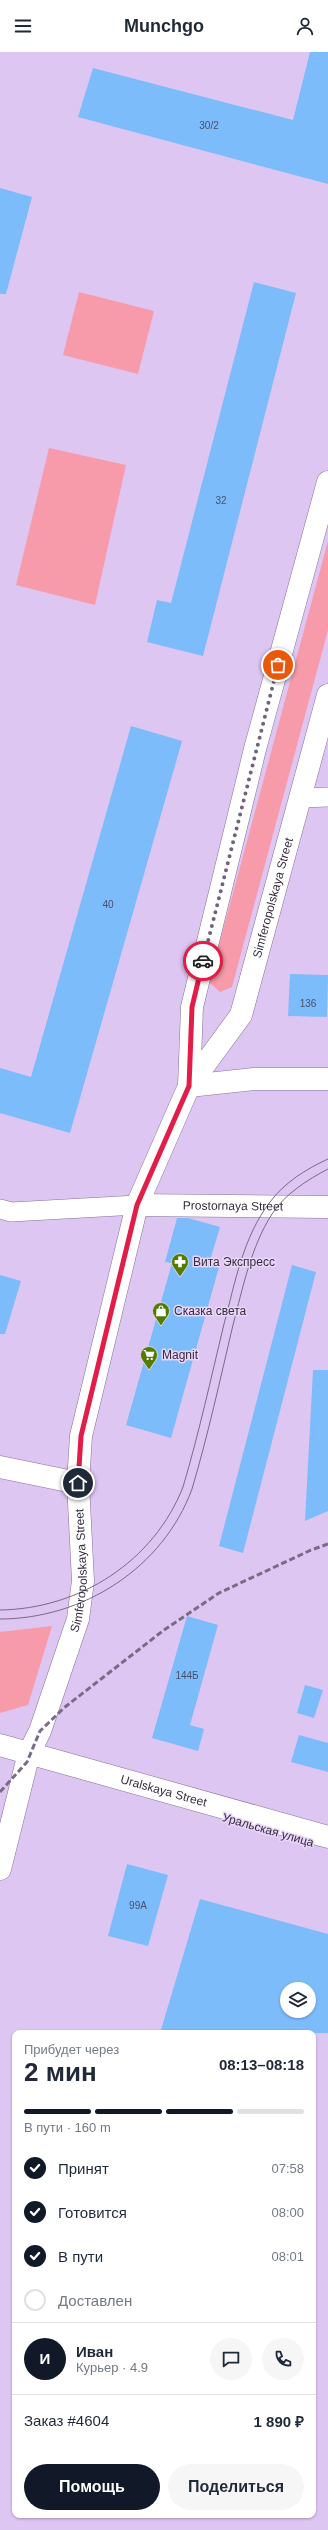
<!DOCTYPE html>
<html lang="ru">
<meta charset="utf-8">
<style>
body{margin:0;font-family:Arial,sans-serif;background:#f6f6f7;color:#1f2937;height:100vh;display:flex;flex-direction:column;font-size:15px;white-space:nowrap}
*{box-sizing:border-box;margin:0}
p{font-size:13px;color:#747a83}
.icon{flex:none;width:22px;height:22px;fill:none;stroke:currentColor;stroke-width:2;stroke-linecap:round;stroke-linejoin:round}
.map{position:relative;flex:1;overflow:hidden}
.drawer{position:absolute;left:12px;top:1978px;width:304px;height:488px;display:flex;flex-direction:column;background:#fff;border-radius:8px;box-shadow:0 1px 3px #0004}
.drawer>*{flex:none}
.controls{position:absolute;left:280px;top:1930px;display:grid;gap:8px}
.controls a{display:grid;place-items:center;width:36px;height:36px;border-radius:50%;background:#fff;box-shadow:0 1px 3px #0004;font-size:20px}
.pin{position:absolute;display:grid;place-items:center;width:34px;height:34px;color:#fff;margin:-17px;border:2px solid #fff;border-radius:50%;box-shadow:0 1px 4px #0007}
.courier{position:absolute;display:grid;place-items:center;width:40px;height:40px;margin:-20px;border:3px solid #e11d48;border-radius:50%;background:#fff;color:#222;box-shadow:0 1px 5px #0007}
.summary em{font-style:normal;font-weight:700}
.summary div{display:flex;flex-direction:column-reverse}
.summary{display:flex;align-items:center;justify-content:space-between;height:68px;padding:0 12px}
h1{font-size:26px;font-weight:700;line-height:30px}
.bar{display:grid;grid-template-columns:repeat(4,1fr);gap:6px 4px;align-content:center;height:48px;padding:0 12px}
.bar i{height:5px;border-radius:3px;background:#e0e1e3}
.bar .current{background:#111827}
.bar p{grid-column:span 4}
.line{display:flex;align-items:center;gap:10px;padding:0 12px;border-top:1px solid #e0e1e3}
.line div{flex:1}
.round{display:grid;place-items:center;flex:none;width:42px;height:42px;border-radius:21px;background:#f6f6f7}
ol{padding:0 12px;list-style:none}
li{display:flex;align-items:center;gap:12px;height:44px}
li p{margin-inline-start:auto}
li .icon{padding:4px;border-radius:50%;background:#111827;color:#fff;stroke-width:4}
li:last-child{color:#747a83}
li i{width:22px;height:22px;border:2px solid #e0e1e3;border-radius:50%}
.primary-button{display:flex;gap:8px;margin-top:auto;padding:8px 12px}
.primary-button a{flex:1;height:46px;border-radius:24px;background:#111827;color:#fff;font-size:16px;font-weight:700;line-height:46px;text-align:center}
.primary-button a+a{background:#f6f6f7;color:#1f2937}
header{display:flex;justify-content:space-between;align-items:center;height:52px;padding:0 12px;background:#fff;font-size:18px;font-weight:700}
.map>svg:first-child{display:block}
</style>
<header><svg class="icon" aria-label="menu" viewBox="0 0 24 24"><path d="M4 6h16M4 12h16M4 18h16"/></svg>Munchgo<svg class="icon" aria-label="person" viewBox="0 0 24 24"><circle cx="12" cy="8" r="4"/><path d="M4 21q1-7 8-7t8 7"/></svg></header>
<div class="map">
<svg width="328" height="2478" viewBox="0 0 328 2478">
<rect width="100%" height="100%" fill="#dec6f3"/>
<g fill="#f79baa">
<path d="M79 240 154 259 138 322 63 303Z"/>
<path d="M49 396 126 413 95 553 16 533Z"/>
<path d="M328 489V578L232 935 220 940 209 930Z"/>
<path d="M52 1574 28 1653 0 1661V1580Z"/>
</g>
<g fill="#7cbcfb" fill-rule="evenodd">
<path d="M310 0H328V132L78 65 93 16 293 68Z"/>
<path d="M0 136 32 145 6 242H0Z"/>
<path d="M254 230 296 241 203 604 147 590 157 548 171 551Z"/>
<path d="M131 674 182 689 70 1081 0 1061V1016L31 1025Z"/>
<path d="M290 922 328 923 327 965 288 964Z"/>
<path d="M177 1166H188L220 1175 209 1212 219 1215 171 1386 126 1373 172 1211 165 1210Z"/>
<path d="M292 1213 316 1220 243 1501 219 1494Z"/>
<path d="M0 1223 21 1229 5 1282H0Z"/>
<path d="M313 1318H328V1459L305 1469Z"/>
<path d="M187 1564 218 1573 190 1673 204 1677 198 1699 152 1686Z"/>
<path d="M305 1633 323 1638 314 1666 297 1661Z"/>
<path d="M299 1683 328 1691V1720L291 1710Z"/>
<path d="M127 1812 168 1823 148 1894 108 1884Z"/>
<path d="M200 1847 328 1882V1981H160ZM287 1937H309V1959H287Z"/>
</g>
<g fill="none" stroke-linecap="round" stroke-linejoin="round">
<defs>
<g id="street">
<path d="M301 746 328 745"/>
<path d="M0 1157 11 1160 137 1153"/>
</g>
<g id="secondary">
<path d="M189 1034 192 955 255 697 328 430"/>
<path d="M189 1034 254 1027H328"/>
<path id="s1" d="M137 1153 328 1155"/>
<path d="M0 1415 78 1431"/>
<path id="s2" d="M0 1693 328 1785"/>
<path id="s3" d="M0 1817 29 1701 40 1679 78 1567 83 1529 78 1431 81 1384 137 1153 189 1034 241 963 328 643"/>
</g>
</defs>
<use href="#street" stroke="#867098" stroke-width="20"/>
<use href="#secondary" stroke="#867098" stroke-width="23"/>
<use href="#street" stroke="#fff" stroke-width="19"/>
<use href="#secondary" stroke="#fff" stroke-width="22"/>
<g stroke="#796a86" stroke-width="1">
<path d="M0 1558C80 1557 154 1509 183 1435 199 1381 211 1326 224 1272 235 1231 243 1185 270 1150 284 1131 306 1117 328 1107"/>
<path d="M0 1567C83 1567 163 1516 192 1437 208 1383 220 1328 233 1273 243 1235 251 1195 272 1162 285 1142 307 1128 328 1117"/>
</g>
<path stroke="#796a86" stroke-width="3" stroke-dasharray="6 3" stroke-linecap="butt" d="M0 1740 27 1710 40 1679 65 1655 164 1578 219 1541 311 1498 328 1492"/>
</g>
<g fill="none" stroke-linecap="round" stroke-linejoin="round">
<path stroke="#71627d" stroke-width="4" stroke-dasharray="0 7.2" d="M203 909 278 613"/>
<path stroke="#e11d48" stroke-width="5" d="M78 1431 81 1384 137 1153 189 1034 192 955 203 909"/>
</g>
<defs>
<symbol id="pharmacy-pin" viewBox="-11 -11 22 30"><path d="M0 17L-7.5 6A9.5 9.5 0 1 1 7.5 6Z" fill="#517c00" stroke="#e9d6f9"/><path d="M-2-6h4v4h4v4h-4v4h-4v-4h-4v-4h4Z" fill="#fff"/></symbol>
<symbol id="shop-pin" viewBox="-11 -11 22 30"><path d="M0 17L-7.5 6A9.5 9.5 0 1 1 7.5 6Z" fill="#517c00" stroke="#e9d6f9"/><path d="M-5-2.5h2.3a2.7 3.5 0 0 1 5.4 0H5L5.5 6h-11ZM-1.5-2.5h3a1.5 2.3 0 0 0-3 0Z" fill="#fff"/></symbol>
<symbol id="supermarket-pin" viewBox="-11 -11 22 30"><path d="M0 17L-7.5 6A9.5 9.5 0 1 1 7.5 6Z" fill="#517c00" stroke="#e9d6f9"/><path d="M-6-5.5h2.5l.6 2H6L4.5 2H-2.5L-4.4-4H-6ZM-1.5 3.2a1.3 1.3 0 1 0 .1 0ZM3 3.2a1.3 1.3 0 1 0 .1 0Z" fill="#fff"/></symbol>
</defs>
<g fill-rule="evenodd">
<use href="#pharmacy-pin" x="170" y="1200" width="20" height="27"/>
<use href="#shop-pin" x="151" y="1249" width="20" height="27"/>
<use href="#supermarket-pin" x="139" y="1293" width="20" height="27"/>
</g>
<g text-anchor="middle" stroke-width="3" stroke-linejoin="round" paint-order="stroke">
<g font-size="10" fill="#48506c">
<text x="209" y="77">30/2</text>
<text x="221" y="452">32</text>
<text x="108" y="856">40</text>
<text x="308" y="955">136</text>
<text x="187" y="1627">144Б</text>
<text x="138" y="1857">99А</text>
</g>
<g font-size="12" fill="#362c3d" stroke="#e9d6f9">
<text dy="4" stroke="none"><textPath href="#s3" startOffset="1023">Simferopolskaya Street</textPath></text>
<text dy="4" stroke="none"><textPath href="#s1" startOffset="96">Prostornaya Street</textPath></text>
<text dy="4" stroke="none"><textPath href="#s3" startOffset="311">Simferopolskaya Street</textPath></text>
<text dy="4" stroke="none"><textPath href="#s2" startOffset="170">Uralskaya Street</textPath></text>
<text transform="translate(268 1778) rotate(16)" y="4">Уральская улица</text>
</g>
<g font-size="12" fill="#362c3d" stroke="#e9d6f9" text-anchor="start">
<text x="193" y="1214">Вита Экспресс</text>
<text x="174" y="1263">Сказка света</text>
<text x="162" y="1307">Magnit</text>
</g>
</g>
</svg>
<div class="controls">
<a><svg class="icon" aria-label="layers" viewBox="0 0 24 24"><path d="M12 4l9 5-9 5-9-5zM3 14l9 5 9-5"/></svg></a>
</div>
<div class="pin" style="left:278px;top:613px;background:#ea580c"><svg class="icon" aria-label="bag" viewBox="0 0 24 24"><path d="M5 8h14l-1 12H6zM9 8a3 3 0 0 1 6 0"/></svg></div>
<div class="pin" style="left:78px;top:1431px;background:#1f2937"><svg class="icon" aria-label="home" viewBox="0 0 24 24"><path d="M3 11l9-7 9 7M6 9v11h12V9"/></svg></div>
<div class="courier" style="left:203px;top:909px"><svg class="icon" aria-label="car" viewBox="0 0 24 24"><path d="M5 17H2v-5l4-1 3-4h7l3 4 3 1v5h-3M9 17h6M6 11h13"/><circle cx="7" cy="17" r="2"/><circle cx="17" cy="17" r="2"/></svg></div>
<section class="drawer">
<div class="summary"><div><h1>2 мин</h1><p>Прибудет через</p></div><em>08:13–08:18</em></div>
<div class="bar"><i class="current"></i><i class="current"></i><i class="current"></i><i></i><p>В пути · 160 m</p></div>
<ol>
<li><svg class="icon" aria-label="check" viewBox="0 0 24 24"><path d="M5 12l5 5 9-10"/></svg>Принят<p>07:58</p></li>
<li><svg class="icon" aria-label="check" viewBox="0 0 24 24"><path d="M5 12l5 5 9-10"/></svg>Готовится<p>08:00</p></li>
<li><svg class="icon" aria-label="check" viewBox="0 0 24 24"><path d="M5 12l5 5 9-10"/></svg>В пути<p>08:01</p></li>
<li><i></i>Доставлен</li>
</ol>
<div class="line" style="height:72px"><b class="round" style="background:#111827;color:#fff">И</b><div><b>Иван</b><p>Курьер · 4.9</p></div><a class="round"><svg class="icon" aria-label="chat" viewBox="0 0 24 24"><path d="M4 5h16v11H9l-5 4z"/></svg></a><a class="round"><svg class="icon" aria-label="phone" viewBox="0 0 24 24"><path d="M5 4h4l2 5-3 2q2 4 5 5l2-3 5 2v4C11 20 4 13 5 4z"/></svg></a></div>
<div class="line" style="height:52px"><div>Заказ #4604</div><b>1 890 ₽</b></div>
<div class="primary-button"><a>Помощь</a><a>Поделиться</a></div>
</section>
</div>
